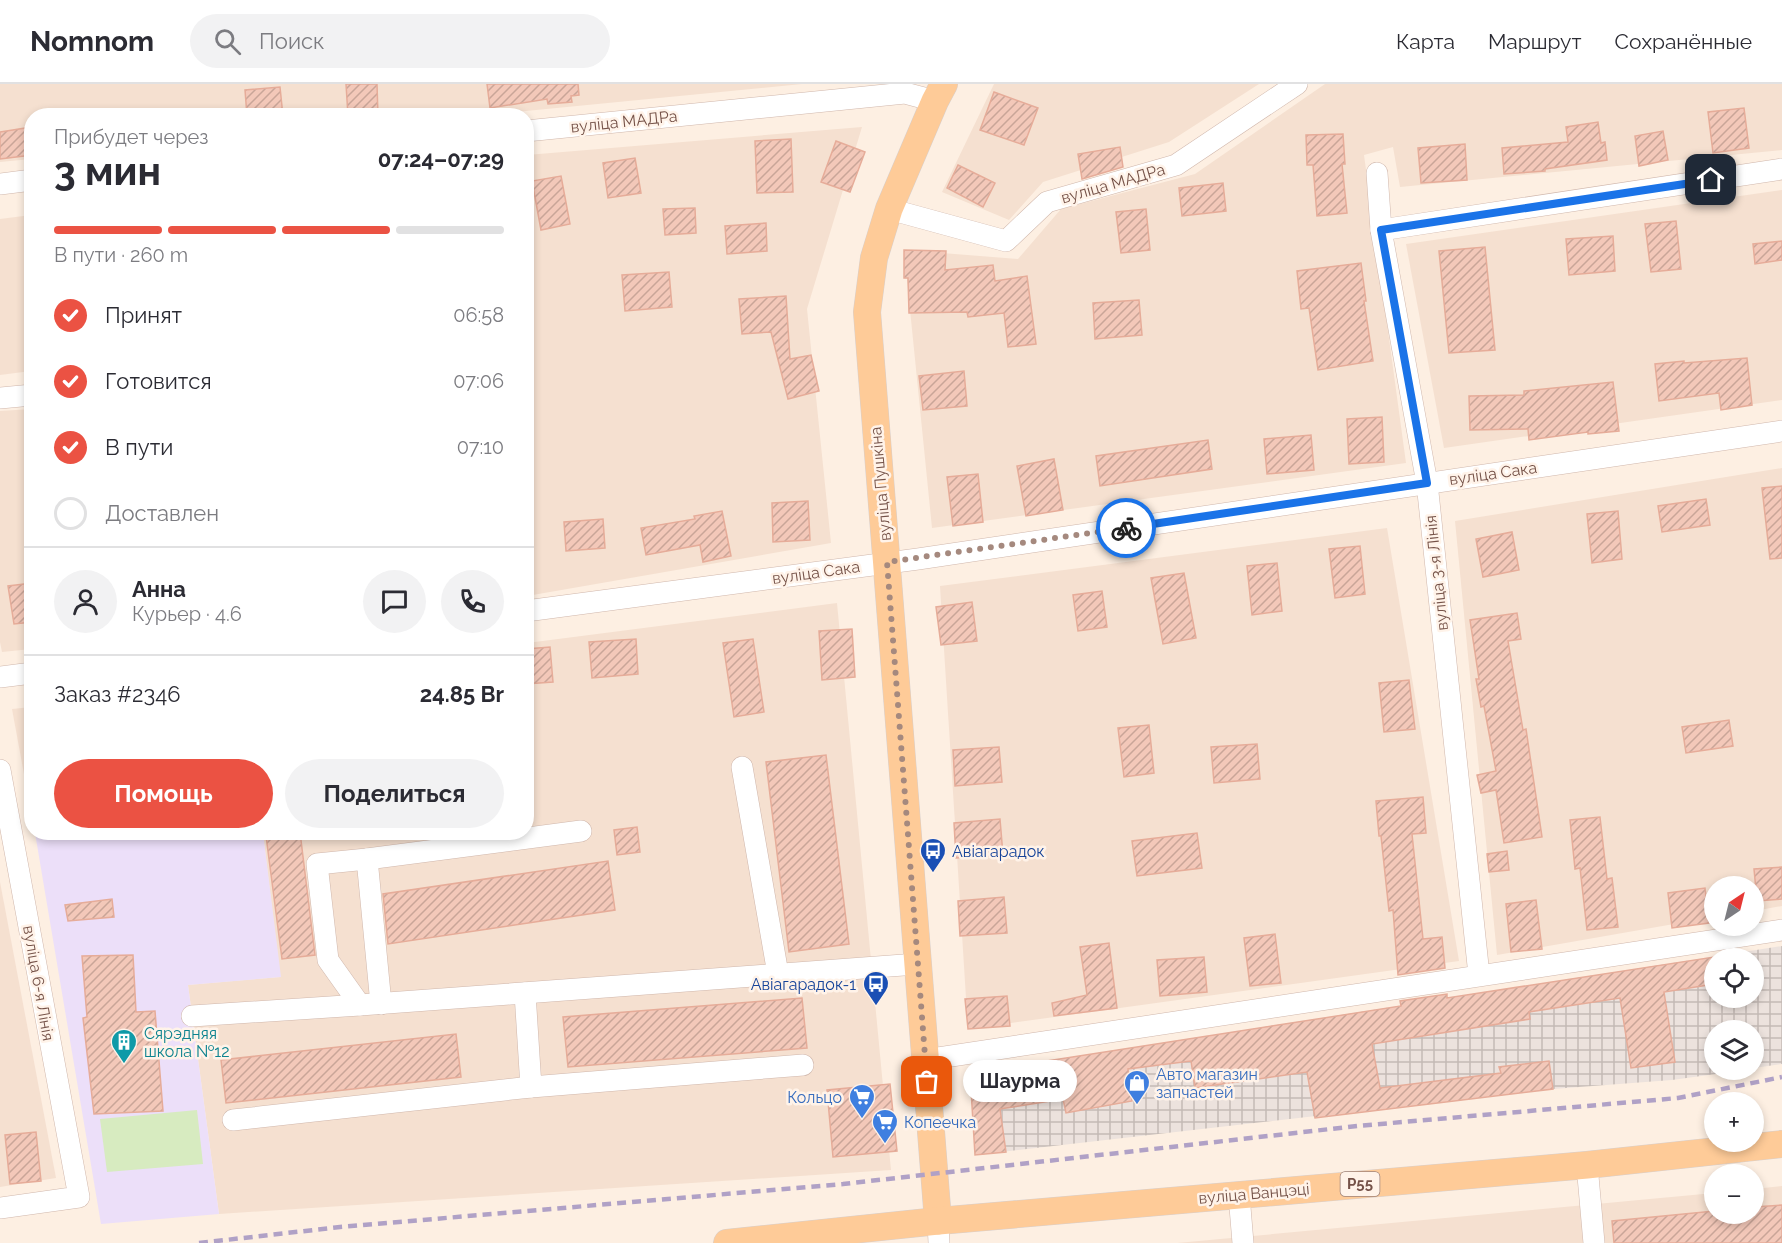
<!DOCTYPE html>
<html lang="ru">
<meta charset="utf-8">
<style>
body{margin:0;font-family:Raleway,sans-serif;background:#f2f2f3;color:#2b2b33;height:100vh;display:flex;flex-direction:column;font-size:22px;white-space:nowrap}
*{box-sizing:border-box;margin:0}
p{font-size:20px;color:#7c7c81}
.icon{flex:none;width:33px;height:33px;fill:none;stroke:currentColor;stroke-width:2;stroke-linecap:round;stroke-linejoin:round}
.map{position:relative;flex:1;overflow:hidden}
.sheet{position:absolute;left:24px;top:24px;width:510px;height:732px;display:flex;flex-direction:column;background:#fff;border-radius:24px;box-shadow:0 3px 9px #0003}
.sheet>*{flex:none}
.needle{width:39px;rotate:35deg}
.fabs{position:absolute;left:1704px;top:792px;display:grid;gap:12px}
.fabs a{display:grid;place-items:center;width:60px;height:60px;border-radius:50%;background:#fff;box-shadow:0 3px 9px #0003;font-size:30px}
.pin{position:absolute;display:grid;place-items:center;width:51px;height:51px;color:#fff;margin:-26px;border-radius:12px;box-shadow:0 3px 9px #0006}
.courier{position:absolute;display:grid;place-items:center;width:60px;height:60px;margin:-30px;border:4px solid #1a73e8;border-radius:50%;background:#fff;color:#222;box-shadow:0 2px 8px #0007}
.bubble{position:absolute;height:42px;border-radius:21px;background:#fff;box-shadow:0 3px 9px #0003;font-size:20px;font-weight:700;line-height:42px;text-align:center}
.summary em{font-style:normal;font-weight:700}
.summary div{display:flex;flex-direction:column-reverse}
.summary{display:flex;align-items:center;justify-content:space-between;height:102px;padding:0 30px}
h1{font-size:39px;font-weight:700;line-height:45px}
.bar{display:grid;grid-template-columns:repeat(4,1fr);gap:9px 6px;align-content:center;height:72px;padding:0 30px}
.bar i{height:8px;border-radius:4px;background:#e1e1e2}
.bar .selected{background:#eb5243}
.bar p{grid-column:span 4}
.line{display:flex;align-items:center;gap:15px;padding:0 30px;border-top:2px solid #e1e1e2}
.line div{flex:1}
.round{display:grid;place-items:center;flex:none;width:63px;height:63px;border-radius:32px;background:#f2f2f3}
ol{padding:0 30px;list-style:none}
li{display:flex;align-items:center;gap:18px;height:66px}
li p{margin-inline-start:auto}
li .icon{padding:6px;border-radius:50%;background:#eb5243;color:#fff;stroke-width:4}
li:last-child{color:#7c7c81}
li i{width:33px;height:33px;border:3px solid #e1e1e2;border-radius:50%}
.action{display:flex;gap:12px;margin-top:auto;padding:12px 30px}
.action a{flex:1;height:69px;border-radius:36px;background:#eb5243;color:#fff;font-size:24px;font-weight:700;line-height:69px;text-align:center}
.action a+a{background:#f2f2f3;color:#2b2b33}
header{display:flex;align-items:center;gap:36px;box-sizing:border-box;height:84px;padding:0 30px;background:#fff;border-bottom:2px solid #e1e1e2}
header strong{font-size:28px}
nav{display:flex;gap:33px;margin-inline-start:auto;font-size:21px}
.search{width:420px;height:54px;background:#f2f2f3;display:flex;align-items:center;gap:15px;box-sizing:border-box;padding:0 21px;border-radius:33px;color:#7c7c81;font-size:22px}
.map>svg:first-child{display:block}
</style>
<header>
<strong>Nomnom</strong>
<div class="search"><svg class="icon" aria-label="search" viewBox="0 0 24 24"><circle cx="10" cy="10" r="6"/><path d="M15 15l6 6"/></svg>Поиск</div>
<nav><a>Карта</a><a>Маршрут</a><a>Сохранённые</a></nav>
</header>
<div class="map">
<svg width="1782" height="1159" viewBox="0 0 1782 1159">
<defs>
<pattern id="industrial-grid" width="8" height="8" patternUnits="userSpaceOnUse" patternTransform="scale(1.5)"><rect width="8" height="8" fill="#ece2dd"/><path d="M0 4h8M4 0v8" fill="none" stroke="#c4bab5"/></pattern>
<pattern id="building-hatch" width="6" height="6" patternUnits="userSpaceOnUse" patternTransform="scale(1.5)"><rect width="6" height="6" fill="#f3c8b9"/><path d="M-1 1l2-2M0 6l6-6M5 7l2-2" fill="none" stroke="#c9a598"/></pattern>
</defs>
<rect width="100%" height="100%" fill="#fdefe2"/>
<g fill="#f5e0d0">
<path d="M0 0H802L476 32H32L31 75 0 78Z"/>
<path d="M994 0H1259L1169 58 1043 98 1009 136 942 108Z"/>
<path d="M1325 0H1782V66L1400 103 1393 63 1364 71 1406 379 932 444 904 166 1018 175 1061 125 1195 90Z"/>
<path d="M862 43 807 225 831 459 527 512V71Z"/>
<path d="M1782 106V316L1444 364 1406 160Z"/>
<path d="M31 131V287L0 291V135Z"/>
<path d="M31 325V565L2 568 0 558V327Z"/>
<path d="M1782 384V822L1754 827V802H1714V833L1497 871 1455 437Z"/>
<path d="M1387 444 1459 877 968 945 940 502Z"/>
<path d="M837 519 891 1086 219 1130 188 901 280 893 263 749 526 748 527 559Z"/>
<path d="M31 623H32L31 728 12 625Z"/>
<path d="M0 798 56 1094 0 1103Z"/>
<path d="M1782 1102V1159H1177L1714 1109V1130H1754V1105Z"/>
</g>
<path fill="url(#industrial-grid)" fill-rule="evenodd" d="M1782 862V980L1754 984V946H1714V986H1745L1672 996 1553 1005 975 1071 970 989ZM1714 874H1754V914H1714Z"/>
<path fill="#ecdff9" d="M35 749H263L281 893 188 901 219 1130 101 1140Z"/>
<path fill="#d7ebc0" d="M197 1026 203 1080 107 1088 100 1035Z"/>
<g fill="url(#building-hatch)" stroke="#e6ac99" stroke-width="1.5">
<path d="M346 0H377L378 32H348Z"/>
<path d="M487 0H578L579 11 571 12 572 18 548 20 547 15 490 24Z"/>
<path d="M280 3 283 32H247L245 6Z"/>
<path d="M994 8 1038 24 1024 61 980 46Z"/>
<path d="M1744 24 1749 64 1713 69 1708 28Z"/>
<path d="M1598 38 1601 59 1605 58 1607 76 1545 85V87L1504 90 1502 64 1568 58 1566 43Z"/>
<path d="M32 43V71L0 75V48Z"/>
<path d="M1663 47 1668 76 1639 82 1635 52Z"/>
<path d="M1343 50 1345 80H1342L1347 129 1317 132 1313 81H1307L1306 51Z"/>
<path d="M791 55 793 108 757 109 755 57Z"/>
<path d="M836 57 865 68 850 108 821 98Z"/>
<path d="M1465 60 1467 96 1421 99 1418 64Z"/>
<path d="M1120 63 1123 83 1082 95 1078 70Z"/>
<path d="M635 74 641 109 608 114 603 79Z"/>
<path d="M958 81 995 99 983 123 947 104Z"/>
<path d="M561 92 570 140 541 146 532 97Z"/>
<path d="M1223 99 1226 127 1182 132 1179 104Z"/>
<path d="M695 124 696 149 665 151 663 125Z"/>
<path d="M1146 125 1150 166 1121 169 1116 128Z"/>
<path d="M1676 137 1681 185 1651 188 1645 140Z"/>
<path d="M766 139 767 167 727 170 725 142Z"/>
<path d="M1613 152 1615 187 1569 191 1566 155Z"/>
<path d="M1782 157V176L1755 180 1753 160Z"/>
<path d="M1485 163 1495 266 1449 269 1439 167Z"/>
<path d="M904 166 946 167 945 186 993 181 995 197 1027 192 1036 260 1008 263 1004 229 968 233 967 228 909 229 908 194H904Z"/>
<path d="M1361 179 1366 217H1364L1373 277 1318 286 1309 224 1301 225 1297 187Z"/>
<path d="M669 188 672 223 625 227 622 191Z"/>
<path d="M786 212 790 275 811 271 819 307 788 315 771 248 742 250 739 215Z"/>
<path d="M1139 216 1142 251 1095 255 1093 219Z"/>
<path d="M1747 274 1752 321 1721 326 1719 309 1659 317 1655 280 1684 277V279Z"/>
<path d="M964 287 967 322 923 326 919 292Z"/>
<path d="M1613 298 1619 347 1588 350V348L1529 356 1528 345 1470 346 1469 312 1524 311V307Z"/>
<path d="M1382 333 1384 378 1349 380 1347 335Z"/>
<path d="M1311 351 1314 386 1267 390 1264 355Z"/>
<path d="M1208 356 1212 385 1100 402 1096 372Z"/>
<path d="M1054 375 1063 426 1026 432 1017 382Z"/>
<path d="M978 390 983 438 953 442 947 393Z"/>
<path d="M1782 402V474L1770 475 1762 404Z"/>
<path d="M1706 415 1710 441 1662 448 1658 422Z"/>
<path d="M808 417 810 456 773 458 772 419Z"/>
<path d="M722 427 731 472 703 478 700 461 646 471 641 444 695 435 694 432Z"/>
<path d="M1618 427 1622 475 1592 479 1587 430Z"/>
<path d="M603 435 605 464 566 467 564 438Z"/>
<path d="M1512 448 1519 486 1483 493 1476 455Z"/>
<path d="M1360 462 1365 510 1335 514 1329 465Z"/>
<path d="M1277 479 1282 527 1252 531 1247 482Z"/>
<path d="M1184 489 1196 554 1163 560 1151 494Z"/>
<path d="M32 499V538L14 540 8 502Z"/>
<path d="M1102 507 1107 543 1078 547 1073 511Z"/>
<path d="M972 518 977 557 941 561 936 523Z"/>
<path d="M1517 529 1521 555 1508 557 1523 646 1526 645 1542 753 1504 759 1496 706 1481 709 1477 691 1496 687 1484 622 1481 623 1476 595H1479L1470 536Z"/>
<path d="M852 545 855 593 822 596 819 547Z"/>
<path d="M636 555 638 590 592 594 589 558Z"/>
<path d="M753 555 764 628 734 633 723 559Z"/>
<path d="M550 563 553 598 526 600V565Z"/>
<path d="M1409 596 1415 645 1384 648 1379 599Z"/>
<path d="M1729 636 1733 662 1686 669 1682 643Z"/>
<path d="M1149 641 1154 689 1124 693 1118 644Z"/>
<path d="M1257 660 1260 695 1214 699 1211 663Z"/>
<path d="M999 663 1002 698 955 702 953 666Z"/>
<path d="M826 671 849 860 789 868 766 678Z"/>
<path d="M1423 713 1426 749 1412 750 1423 855 1442 853 1445 884 1398 891 1393 826 1389 827 1381 752H1379L1376 717Z"/>
<path d="M1600 733 1607 795 1612 794 1618 843 1587 846 1580 784 1575 785 1570 736Z"/>
<path d="M1000 735 1003 771 956 774 954 739Z"/>
<path d="M637 743 640 768 617 771 614 746Z"/>
<path d="M300 748 315 871 282 875 266 752Z"/>
<path d="M1197 749 1202 784 1137 792 1132 757Z"/>
<path d="M1507 767 1509 786 1489 788 1487 770Z"/>
<path d="M608 777 615 826 388 860 383 810Z"/>
<path d="M1782 783V815L1757 817 1754 785Z"/>
<path d="M1705 804 1709 839 1672 844 1668 809Z"/>
<path d="M1004 813 1007 849 960 852 958 817Z"/>
<path d="M112 815 114 833 68 837 65 821Z"/>
<path d="M1536 816 1542 865 1511 868 1506 820Z"/>
<path d="M1275 850 1281 899 1250 902 1244 854Z"/>
<path d="M1109 859 1117 924 1054 932 1052 919 1087 911 1080 863Z"/>
<path d="M133 871 136 928 155 927 163 1027 94 1030 83 934 87 933 82 872Z"/>
<path d="M1204 873 1207 908 1160 912 1157 876Z"/>
<path d="M1714 873V900L1664 908 1675 978 1631 984 1620 914 1529 928 1530 935 1372 960 1380 1004 1501 989 1499 983 1549 977 1553 1005 1315 1034 1307 988 1195 1004 1191 977 1128 985 1132 1017 1066 1029 1063 1015 1000 1025 1006 1068 975 1071 970 989 1401 922 1400 917 1447 910V914Z"/>
<path d="M1007 912 1010 942 968 945 965 915Z"/>
<path d="M802 914 807 964 568 983 563 933Z"/>
<path d="M456 950 461 993 226 1019 221 976Z"/>
<path d="M890 1000 897 1067 833 1073 827 1006Z"/>
<path d="M36 1048 41 1097 10 1100 5 1051Z"/>
<path d="M1782 1121V1159H1614L1612 1137 1714 1127V1130H1754V1123Z"/>
</g>
<g fill="none" stroke-linecap="round" stroke-linejoin="round">
<defs>
<g id="minor">
<path d="M526 47 905 9 935 17"/>
<path d="M1377 89 1381 146 1427 399 1479 891"/>
<path d="M0 100 32 96"/>
<path d="M889 125 1006 157 1047 118 1176 81 1297 0"/>
<path d="M1381 146 1782 85"/>
<path d="M0 314 32 311"/>
<path d="M526 527 918 475 1782 347"/>
<path d="M0 593 32 589"/>
<path d="M742 683 778 890"/>
<path d="M0 686 79 1113 0 1124"/>
<path d="M525 909 531 1003 803 981"/>
<path d="M381 920 367 775 581 747"/>
<path d="M360 921 328 876 317 780 367 775"/>
<path d="M192 932 360 921 917 880"/>
<path d="M925 976 1782 846"/>
<path d="M233 1036 531 1003"/>
<path d="M1587 1081 1594 1159"/>
<path d="M1239 1111 1243 1159"/>
<path d="M938 1137 939 1159"/>
</g>
<g id="major">
<path d="M938 1137 867 228 874 174 889 125 935 17 944 0"/>
<path d="M727 1159 938 1137 1587 1081 1782 1060"/>
</g>
</defs>
<use href="#minor" stroke="#d0b7ac" stroke-width="22"/>
<use href="#major" stroke="#d8cfcc" stroke-width="28"/>
<use href="#minor" stroke="#fff" stroke-width="21"/>
<use href="#major" stroke="#fecb98" stroke-width="27"/>
<path stroke="#b0a1c6" stroke-width="4.5" stroke-dasharray="9 6" stroke-linecap="butt" d="M199 1159 340 1143 843 1100 1357 1042 1678 1014 1782 993"/>
</g>
<g fill="none" stroke-linecap="round" stroke-linejoin="round">
<path stroke="#a5897e" stroke-width="6" stroke-dasharray="0 10.8" d="M927 998 887 478 1126 444"/>
<path stroke="#1a73e8" stroke-width="8" d="M1126 444 1427 399 1381 146 1711 96"/>
</g>
<defs>
<symbol id="bus-pin" viewBox="-11 -11 22 30"><path d="M0 17L-7.5 6A9.5 9.5 0 1 1 7.5 6Z" fill="#1a4fb4" stroke="#fff3e9"/><path d="M-5-6H5V4H4V6H2V4H-2V6H-4V4H-5ZM-3.5-4V0h7V-4ZM-3.5 1.2v1.5H-2V1.2ZM2 1.2v1.5H3.5V1.2Z" fill="#fff"/></symbol>
<symbol id="building-pin" viewBox="-11 -11 22 30"><path d="M0 17L-7.5 6A9.5 9.5 0 1 1 7.5 6Z" fill="#0f9aa8" stroke="#fff3e9"/><path d="M-4-6H4V6H1V3H-1V6H-4ZM-2.5-4.3h1.7v1.8h-1.7ZM.8-4.3h1.7v1.8H.8ZM-2.5-1h1.7V.8h-1.7ZM.8-1h1.7V.8H.8Z" fill="#fff"/></symbol>
<symbol id="shop-pin" viewBox="-11 -11 22 30"><path d="M0 17L-7.5 6A9.5 9.5 0 1 1 7.5 6Z" fill="#3f7fe0" stroke="#fff3e9"/><path d="M-5-2.5h2.3a2.7 3.5 0 0 1 5.4 0H5L5.5 6h-11ZM-1.5-2.5h3a1.5 2.3 0 0 0-3 0Z" fill="#fff"/></symbol>
<symbol id="supermarket-pin" viewBox="-11 -11 22 30"><path d="M0 17L-7.5 6A9.5 9.5 0 1 1 7.5 6Z" fill="#3f7fe0" stroke="#fff3e9"/><path d="M-6-5.5h2.5l.6 2H6L4.5 2H-2.5L-4.4-4H-6ZM-1.5 3.2a1.3 1.3 0 1 0 .1 0ZM3 3.2a1.3 1.3 0 1 0 .1 0Z" fill="#fff"/></symbol>
</defs>
<g fill-rule="evenodd">
<use href="#bus-pin" x="918" y="752" width="30" height="40"/>
<use href="#bus-pin" x="861" y="885" width="30" height="40"/>
<use href="#building-pin" x="109" y="943" width="30" height="40"/>
<use href="#shop-pin" x="1122" y="984" width="30" height="40"/>
<use href="#supermarket-pin" x="847" y="998" width="30" height="40"/>
<use href="#supermarket-pin" x="870" y="1023" width="30" height="40"/>
</g>
<g text-anchor="middle" stroke-width="5" stroke-linejoin="round" paint-order="stroke">
<rect fill="#fff3e9" stroke="#9e8278" stroke-width="1.5" x="1340.5" y="1088" width="39" height="24" rx="4.5"/>
<g font-size="15" font-weight="bold" fill="#755248">
<text x="1360" y="1105">Р55</text>
</g>
<g font-size="16" fill="#755248" stroke="#fff3e9">
<text transform="translate(624 37) rotate(-6)" y="6">вуліца МАДРа</text>
<text transform="translate(1113 99) rotate(-16)" y="6">вуліца МАДРа</text>
<text transform="translate(1493 389) rotate(-8)" y="6">вуліца Сака</text>
<text transform="translate(880 400) rotate(-95)" y="6">вуліца Пушкіна</text>
<text transform="translate(816 488) rotate(-8)" y="6">вуліца Сака</text>
<text transform="translate(1436 489) rotate(-96)" y="6">вуліца 3-я Лінія</text>
<text transform="translate(39 899) rotate(80)" y="6">вуліца 6-я Лінія</text>
<text transform="translate(1254 1109) rotate(-5)" y="6">вуліца Ванцэці</text>
</g>
<g font-size="16" fill="#164399" stroke="#fff3e9" text-anchor="start">
<text x="952" y="773">Авіагарадок</text>
<text x="856" y="906" text-anchor="end">Авіагарадок-1</text>
</g>
<g font-size="16" fill="#0d838f" stroke="#fff3e9" text-anchor="start">
<text x="144" y="955">Сярэдняя<tspan x="144" dy="18">школа №12</tspan></text>
</g>
<g font-size="16" fill="#366cbe" stroke="#fff3e9" text-anchor="start">
<text x="1156" y="996">Авто магазин<tspan x="1156" dy="18">запчастей</tspan></text>
<text x="842" y="1019" text-anchor="end">Кольцо</text>
<text x="904" y="1044">Копеечка</text>
</g>
</g>
</svg>
<div class="fabs">
<a><svg class="needle" viewBox="-14 -14 28 28"><path d="M0-13l5 13h-10z" fill="#e53935"/><path d="M0 13l5-13h-10z" fill="#7c7c81"/></svg></a>
<a><svg class="icon" aria-label="locate" viewBox="0 0 24 24"><circle cx="12" cy="12" r="6"/><path d="M12 2v4M12 18v4M2 12h4M18 12h4"/></svg></a>
<a><svg class="icon" aria-label="layers" viewBox="0 0 24 24"><path d="M12 4l9 5-9 5-9-5zM3 14l9 5 9-5"/></svg></a>
<a>+</a>
<a>−</a>
</div>
<div class="pin" style="left:927px;top:998px;background:#ea580c"><svg class="icon" aria-label="bag" viewBox="0 0 24 24"><path d="M5 8h14l-1 12H6zM9 8a3 3 0 0 1 6 0"/></svg></div>
<div class="pin" style="left:1711px;top:96px;background:#1f2937"><svg class="icon" aria-label="home" viewBox="0 0 24 24"><path d="M3 11l9-7 9 7M6 9v11h12V9"/></svg></div>
<div class="courier" style="left:1126px;top:444px"><svg class="icon" aria-label="bike" viewBox="0 0 24 24"><circle cx="6" cy="16" r="4"/><circle cx="18" cy="16" r="4"/><path d="M6 16l4-8h5l3 8M10 8l3 8H6M13 5h3"/></svg></div>
<div class="bubble" style="left:963px;top:976px;width:114px">Шаурма</div>
<section class="sheet">
<div class="summary"><div><h1>3 мин</h1><p>Прибудет через</p></div><em>07:24–07:29</em></div>
<div class="bar"><i class="selected"></i><i class="selected"></i><i class="selected"></i><i></i><p>В пути · 260 m</p></div>
<ol>
<li><svg class="icon" aria-label="check" viewBox="0 0 24 24"><path d="M5 12l5 5 9-10"/></svg>Принят<p>06:58</p></li>
<li><svg class="icon" aria-label="check" viewBox="0 0 24 24"><path d="M5 12l5 5 9-10"/></svg>Готовится<p>07:06</p></li>
<li><svg class="icon" aria-label="check" viewBox="0 0 24 24"><path d="M5 12l5 5 9-10"/></svg>В пути<p>07:10</p></li>
<li><i></i>Доставлен</li>
</ol>
<div class="line" style="height:108px"><a class="round"><svg class="icon" aria-label="person" viewBox="0 0 24 24"><circle cx="12" cy="8" r="4"/><path d="M4 21q1-7 8-7t8 7"/></svg></a><div><b>Анна</b><p>Курьер · 4.6</p></div><a class="round"><svg class="icon" aria-label="chat" viewBox="0 0 24 24"><path d="M4 5h16v11H9l-5 4z"/></svg></a><a class="round"><svg class="icon" aria-label="phone" viewBox="0 0 24 24"><path d="M5 4h4l2 5-3 2q2 4 5 5l2-3 5 2v4C11 20 4 13 5 4z"/></svg></a></div>
<div class="line" style="height:78px"><div>Заказ #2346</div><b>24.85 Br</b></div>
<div class="action"><a>Помощь</a><a>Поделиться</a></div>
</section>
</div>
